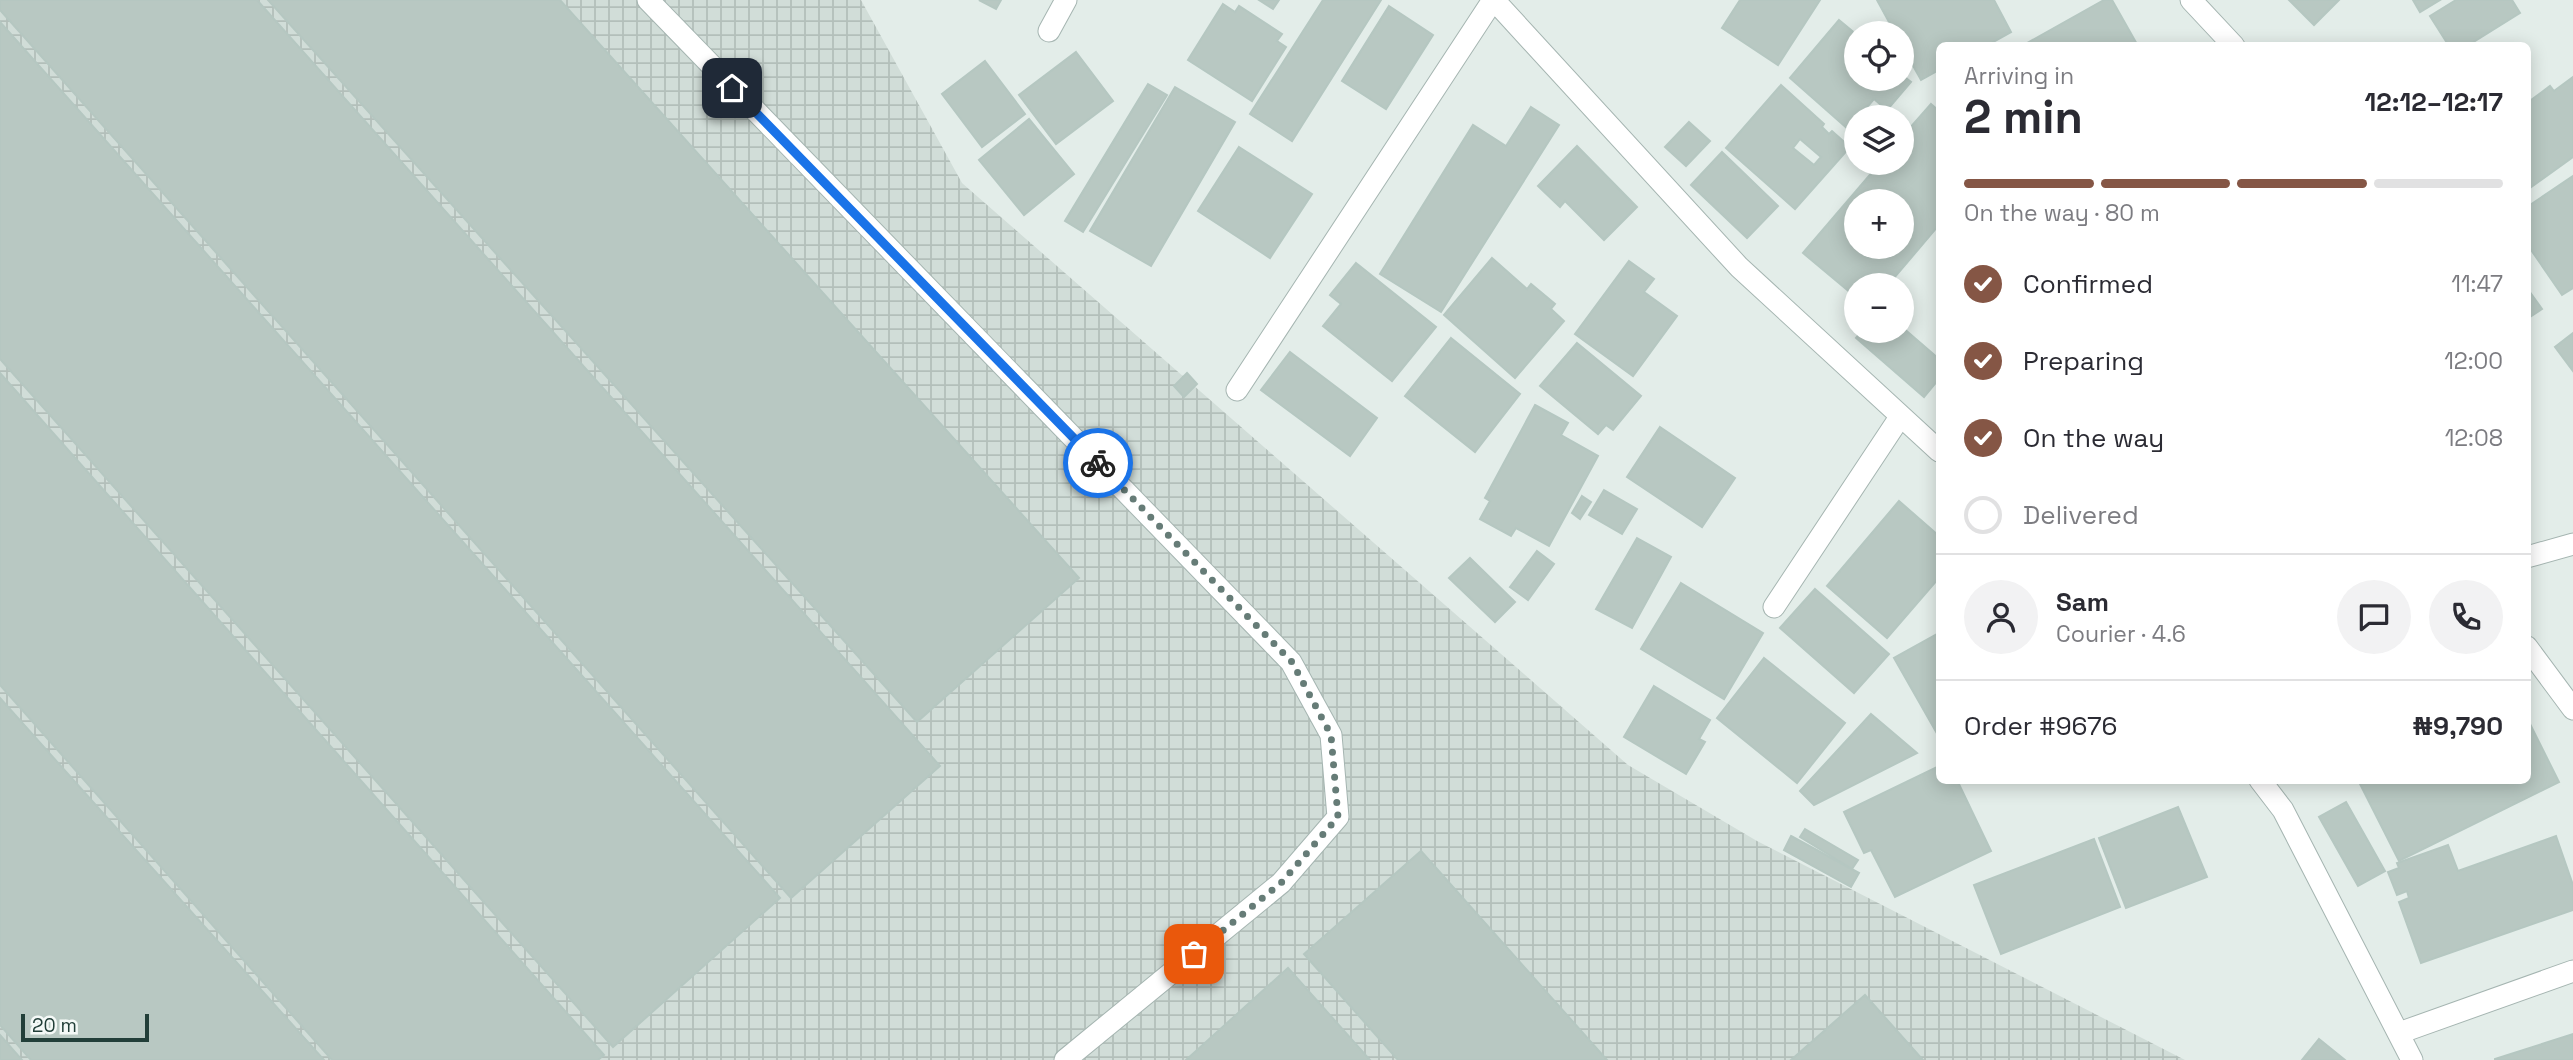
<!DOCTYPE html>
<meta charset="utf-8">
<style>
body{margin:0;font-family:"Space Grotesk",sans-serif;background:#f2f2f3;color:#2b2b33;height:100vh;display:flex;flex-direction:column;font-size:26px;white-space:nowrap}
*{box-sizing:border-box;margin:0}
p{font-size:23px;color:#7c7c81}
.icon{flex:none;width:38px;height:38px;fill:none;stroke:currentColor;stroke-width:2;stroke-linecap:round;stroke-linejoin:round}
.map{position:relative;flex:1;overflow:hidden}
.drawer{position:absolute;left:1936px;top:42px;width:595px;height:742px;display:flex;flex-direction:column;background:#fff;border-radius:10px;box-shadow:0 4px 18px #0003}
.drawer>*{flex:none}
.tools{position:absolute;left:1844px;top:21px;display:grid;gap:14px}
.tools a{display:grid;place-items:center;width:70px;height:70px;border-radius:50%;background:#fff;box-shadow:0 4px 18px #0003;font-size:35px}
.scale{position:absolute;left:21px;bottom:18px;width:128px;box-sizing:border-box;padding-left:7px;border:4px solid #223f39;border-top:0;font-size:19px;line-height:24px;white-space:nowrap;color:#223f39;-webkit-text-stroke:5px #f4f9f7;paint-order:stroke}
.pin{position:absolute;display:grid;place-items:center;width:60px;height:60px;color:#fff;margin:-30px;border-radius:14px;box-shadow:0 4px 10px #0006}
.courier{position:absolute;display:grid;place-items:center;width:70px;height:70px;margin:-35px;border:5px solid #1a73e8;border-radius:50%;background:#fff;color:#222;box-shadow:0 2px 9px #0007}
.summary em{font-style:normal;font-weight:700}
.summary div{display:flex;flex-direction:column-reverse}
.summary{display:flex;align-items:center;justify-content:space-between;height:119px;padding:0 28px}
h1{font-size:46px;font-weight:700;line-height:52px}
.bar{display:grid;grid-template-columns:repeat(4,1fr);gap:10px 7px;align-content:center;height:84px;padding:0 28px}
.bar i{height:9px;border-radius:5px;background:#e1e1e2}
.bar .current{background:#855645}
.bar p{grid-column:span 4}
.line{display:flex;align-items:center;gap:18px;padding:0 28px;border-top:2px solid #e1e1e2}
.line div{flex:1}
.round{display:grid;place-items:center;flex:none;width:74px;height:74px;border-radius:37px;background:#f2f2f3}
ol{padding:0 28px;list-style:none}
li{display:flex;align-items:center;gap:21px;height:77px}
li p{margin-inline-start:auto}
li .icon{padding:7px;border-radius:50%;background:#855645;color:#fff;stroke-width:4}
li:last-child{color:#7c7c81}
li i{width:38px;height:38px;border:4px solid #e1e1e2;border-radius:50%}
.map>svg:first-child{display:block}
</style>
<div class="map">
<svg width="2573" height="1060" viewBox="0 0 2573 1060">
<defs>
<pattern id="industrial-grid" width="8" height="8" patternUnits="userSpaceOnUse" patternTransform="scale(1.75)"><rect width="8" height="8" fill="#d1ddd8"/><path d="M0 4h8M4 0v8" fill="none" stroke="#b3bfba"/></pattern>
</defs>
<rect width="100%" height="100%" fill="#e3ede9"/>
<path fill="url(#industrial-grid)" d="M0 0H861L962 183 1628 765 1757 841 2185 1060H0Z"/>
<g fill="#b8c8c2" stroke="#b5c7c1" stroke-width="2" fill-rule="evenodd">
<path d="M0 0H257L940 766 791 898 0 10Z"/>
<path d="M268 0H560L1079 578 917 722Z"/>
<path d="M979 0H1001L996 9Z"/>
<path d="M1259 0H1279L1273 9Z"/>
<path d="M1323 0H1381L1292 141 1250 114Z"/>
<path d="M1740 0H1820L1778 65 1722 28Z"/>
<path d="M1877 0H1994L2011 32 1986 46H1939V70L1921 80 1902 46V33H1895Z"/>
<path d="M2104 0H2112L2138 46H2022Z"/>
<path d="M2289 0H2339L2314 25Z"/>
<path d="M2413 0H2440L2420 12Z"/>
<path d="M2456 0H2512L2520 13 2467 46H2449L2430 16Z"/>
<path d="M1223 4 1235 12 1239 6 1282 34 1277 41 1286 47 1252 101 1188 60Z"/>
<path d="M1389 6 1433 35 1386 109 1342 81Z"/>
<path d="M1839 20 1857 35V79H1902V75L1911 82 1887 110 1874 99 1848 129 1790 78Z"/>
<path d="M0 22 780 898 613 1047 0 359Z"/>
<path d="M1076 52 1113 101 1056 144 1019 95Z"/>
<path d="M985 61 1025 114 982 147 942 94Z"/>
<path d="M2573 77V157L2527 190V103L2550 86 2554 91Z"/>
<path d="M1148 84 1167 95 1083 232 1065 221Z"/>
<path d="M1781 85 1824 124 1822 127 1829 134 1832 131 1850 147 1795 209 1726 148ZM1800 139 1821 157 1814 165 1793 148Z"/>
<path d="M1175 87 1235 122 1151 266 1090 231Z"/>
<path d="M1931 104 1939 111V225L1888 285H1857V298L1803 253 1880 163H1902V137ZM1857 201H1902V247H1857Z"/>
<path d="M1531 107 1559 125 1441 312 1380 274 1473 125 1506 146Z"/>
<path d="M1029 119 1074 174 1024 215 979 160Z"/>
<path d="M1689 122 1710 141 1686 166 1665 147Z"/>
<path d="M1577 146 1637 207 1604 240 1565 201 1560 207 1538 186Z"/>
<path d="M1239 147 1312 194 1270 258 1198 211Z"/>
<path d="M1722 152 1778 206 1747 238 1691 185Z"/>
<path d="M2573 176V288L2562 295 2527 244V207Z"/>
<path d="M1492 258 1527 289 1531 284 1555 304 1551 309 1564 321 1515 378 1444 315Z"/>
<path d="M1629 261 1654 279 1644 292 1677 316 1633 376 1575 334Z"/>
<path d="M1356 263 1436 327 1392 381 1323 326 1341 304 1330 295Z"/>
<path d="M2527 288 2542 309 2527 319Z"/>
<path d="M1902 327 1939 359V379L1924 397 1856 338 1862 331H1902Z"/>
<path d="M2573 333V371L2555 347Z"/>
<path d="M1451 338 1520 394 1475 452 1405 396Z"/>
<path d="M1577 343 1641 396 1613 430 1606 425 1598 434 1540 386Z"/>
<path d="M1290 352 1377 418 1350 456 1261 390Z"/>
<path d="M0 373 604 1055 598 1060H332L0 685Z"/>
<path d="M1187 373 1197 384 1184 397 1174 386Z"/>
<path d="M1535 405 1568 423 1561 435 1598 456 1549 546 1516 528 1511 536 1480 519 1490 501 1485 498Z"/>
<path d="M1660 427 1735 478 1702 527 1627 477Z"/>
<path d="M1604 490 1637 509 1622 534 1589 515Z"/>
<path d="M1582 496 1591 502 1580 519 1572 513Z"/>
<path d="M1899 501 1939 536V578L1887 638 1827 586Z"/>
<path d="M1637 538 1671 557 1632 628 1596 609Z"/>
<path d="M1537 551 1554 564 1528 600 1510 587Z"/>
<path d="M1470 558 1515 602 1495 622 1449 578Z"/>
<path d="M1681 583 1763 633 1724 699 1641 649Z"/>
<path d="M1815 589 1889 654 1854 693 1780 628Z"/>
<path d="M1939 633V737L1894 658Z"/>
<path d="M1764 658 1845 723 1797 783 1717 718Z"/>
<path d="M1654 686 1710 720 1699 739 1705 742 1686 774 1624 737Z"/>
<path d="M0 698 324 1060H31L0 1025Z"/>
<path d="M1871 714 1917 753 1814 805 1800 791Z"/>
<path d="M2527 718 2559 782 2399 861 2358 780H2527Z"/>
<path d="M1939 766V780H1957L1991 851 1895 897 1871 850 1864 853 1844 812Z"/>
<path d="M2346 802 2385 871 2358 886 2319 817Z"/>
<path d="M2178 807 2207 877 2126 908 2099 838Z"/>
<path d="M1805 829 1858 860 1852 869 1800 837Z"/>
<path d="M1791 836 1859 873 1851 887 1784 850Z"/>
<path d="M2556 836 2573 885V910L2421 963 2399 902 2409 898 2407 891 2397 895 2388 872 2399 868 2397 863 2448 845 2458 871Z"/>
<path d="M2094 839 2120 907 2001 954 1974 885Z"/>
<path d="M1421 851 1607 1060H1398L1304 954Z"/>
<path d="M1288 968 1370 1060H1186Z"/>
<path d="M1865 995 1923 1060H1791Z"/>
<path d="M2573 1034V1060H2495V1059Z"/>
<path d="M0 1035 22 1060H0Z"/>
<path d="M2319 1039 2345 1060H2302Z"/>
</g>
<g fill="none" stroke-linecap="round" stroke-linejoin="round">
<defs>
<g id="minor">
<path d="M648 0 1291 662 1331 735 1338 817 1281 883 1065 1060"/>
<path d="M1494 0 1739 267 1939 451"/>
<path d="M2191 0 2234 46"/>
<path d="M1049 31 1066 0"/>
<path d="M1237 390 1493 0"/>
<path d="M2527 557 2573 544"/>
<path d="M1774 607 1900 417"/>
<path d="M2527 647 2573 709"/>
<path d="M2260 780 2283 810 2412 1060"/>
<path d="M2399 1033 2573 971"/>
</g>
</defs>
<use href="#minor" stroke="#a5b5b1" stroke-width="23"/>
<use href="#minor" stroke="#fff" stroke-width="21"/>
</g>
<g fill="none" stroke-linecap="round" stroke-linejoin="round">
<path stroke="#667c77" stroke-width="7" stroke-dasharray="0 12.6" d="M1098 463 1292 662 1331 735 1338 817 1281 883 1194 954"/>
<path stroke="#1a73e8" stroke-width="9" d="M732 88 1098 463"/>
</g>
</svg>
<div class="tools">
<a><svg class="icon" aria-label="locate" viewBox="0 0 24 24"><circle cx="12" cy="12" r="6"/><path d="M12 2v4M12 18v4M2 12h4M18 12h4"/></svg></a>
<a><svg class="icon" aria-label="layers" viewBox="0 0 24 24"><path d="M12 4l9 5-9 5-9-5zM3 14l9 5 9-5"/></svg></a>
<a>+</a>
<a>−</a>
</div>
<div class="scale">20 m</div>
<div class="pin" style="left:1194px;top:954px;background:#ea580c"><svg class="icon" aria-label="bag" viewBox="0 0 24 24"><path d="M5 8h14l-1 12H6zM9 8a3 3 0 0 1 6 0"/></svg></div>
<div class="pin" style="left:732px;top:88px;background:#1f2937"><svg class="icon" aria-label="home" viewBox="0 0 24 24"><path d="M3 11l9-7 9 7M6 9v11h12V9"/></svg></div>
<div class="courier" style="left:1098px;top:463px"><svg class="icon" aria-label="bike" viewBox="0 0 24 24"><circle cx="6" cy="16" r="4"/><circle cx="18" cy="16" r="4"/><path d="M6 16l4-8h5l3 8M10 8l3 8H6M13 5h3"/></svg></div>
<section class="drawer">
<div class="summary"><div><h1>2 min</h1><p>Arriving in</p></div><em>12:12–12:17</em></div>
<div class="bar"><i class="current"></i><i class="current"></i><i class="current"></i><i></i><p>On the way · 80 m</p></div>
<ol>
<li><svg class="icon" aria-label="check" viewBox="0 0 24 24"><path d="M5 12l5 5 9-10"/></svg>Confirmed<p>11:47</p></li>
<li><svg class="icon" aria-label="check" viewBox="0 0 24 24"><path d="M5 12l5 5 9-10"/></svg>Preparing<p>12:00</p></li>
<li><svg class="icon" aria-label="check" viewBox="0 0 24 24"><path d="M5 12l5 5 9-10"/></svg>On the way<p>12:08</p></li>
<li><i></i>Delivered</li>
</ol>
<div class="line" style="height:126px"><a class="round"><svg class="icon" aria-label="person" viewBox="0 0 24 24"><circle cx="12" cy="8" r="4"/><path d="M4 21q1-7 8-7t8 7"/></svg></a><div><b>Sam</b><p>Courier · 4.6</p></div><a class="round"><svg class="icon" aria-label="chat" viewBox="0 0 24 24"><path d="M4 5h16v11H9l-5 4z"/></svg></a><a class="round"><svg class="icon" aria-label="phone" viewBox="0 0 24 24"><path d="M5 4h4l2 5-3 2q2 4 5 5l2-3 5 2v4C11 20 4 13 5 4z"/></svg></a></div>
<div class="line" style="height:91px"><div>Order #9676</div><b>₦9,790</b></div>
</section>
</div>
